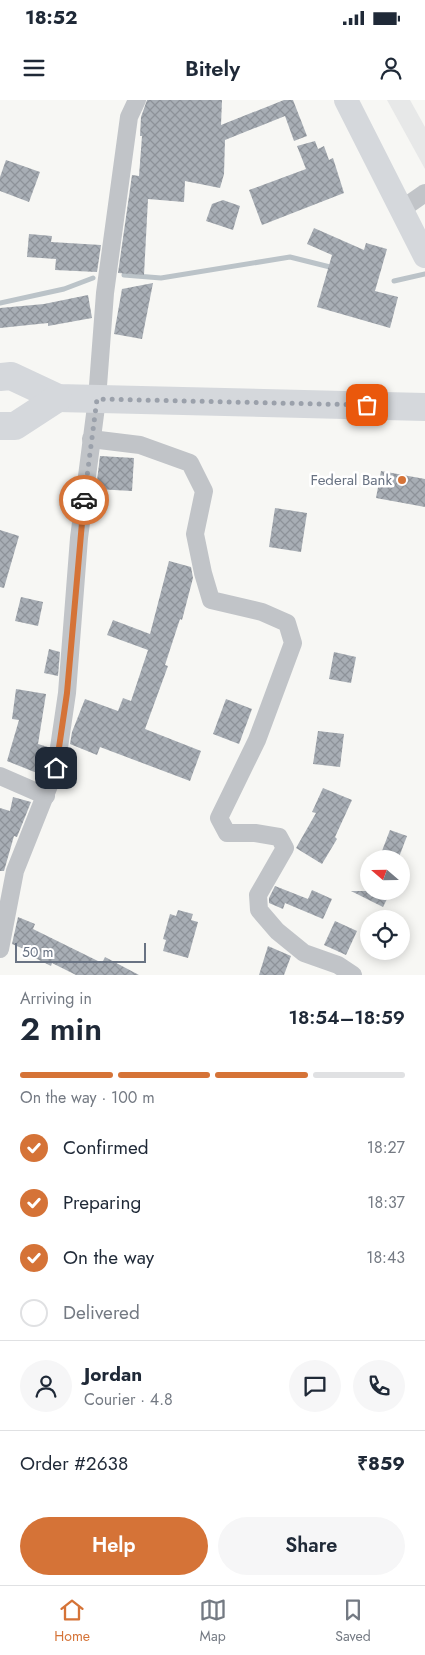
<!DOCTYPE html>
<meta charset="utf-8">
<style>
body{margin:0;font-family:Jost,sans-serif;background:#f6f6f7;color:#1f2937;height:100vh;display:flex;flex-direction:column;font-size:19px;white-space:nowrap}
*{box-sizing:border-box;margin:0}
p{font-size:16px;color:#747a83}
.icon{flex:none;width:28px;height:28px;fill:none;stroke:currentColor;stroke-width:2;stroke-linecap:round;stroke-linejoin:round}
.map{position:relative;height:875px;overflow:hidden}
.details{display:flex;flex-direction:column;background:#fff;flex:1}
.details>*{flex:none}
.needle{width:32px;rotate:290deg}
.tools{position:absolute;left:360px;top:750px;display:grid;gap:10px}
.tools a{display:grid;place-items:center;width:50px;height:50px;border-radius:50%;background:#fff;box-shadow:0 2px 12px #0003;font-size:25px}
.scale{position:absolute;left:15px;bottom:12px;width:131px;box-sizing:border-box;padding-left:5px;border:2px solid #697383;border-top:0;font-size:14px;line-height:18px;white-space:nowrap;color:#697383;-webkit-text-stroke:4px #fff;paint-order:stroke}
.pin{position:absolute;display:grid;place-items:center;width:42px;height:42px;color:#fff;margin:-21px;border-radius:10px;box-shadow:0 2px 8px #0006}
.courier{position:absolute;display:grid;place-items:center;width:50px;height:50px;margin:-25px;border:4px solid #d57337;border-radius:50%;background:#fff;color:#222;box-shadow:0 1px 6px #0007}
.head em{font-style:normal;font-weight:600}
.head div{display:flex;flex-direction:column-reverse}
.head{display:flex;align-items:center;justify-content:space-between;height:85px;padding:0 20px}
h1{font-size:32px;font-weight:600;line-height:38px}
.bar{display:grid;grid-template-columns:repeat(4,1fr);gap:8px 5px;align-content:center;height:60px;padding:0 20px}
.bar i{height:6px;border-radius:4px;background:#e0e1e3}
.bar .active{background:#d57337}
.bar p{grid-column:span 4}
.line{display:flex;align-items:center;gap:12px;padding:0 20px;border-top:1px solid #e0e1e3}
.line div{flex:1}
.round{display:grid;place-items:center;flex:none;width:52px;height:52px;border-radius:26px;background:#f6f6f7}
ol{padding:0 20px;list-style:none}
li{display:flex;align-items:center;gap:15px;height:55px}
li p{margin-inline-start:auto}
li .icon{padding:5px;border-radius:50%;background:#d57337;color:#fff;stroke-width:4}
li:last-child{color:#747a83}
li i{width:28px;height:28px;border:2px solid #e0e1e3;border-radius:50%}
.action{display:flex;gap:10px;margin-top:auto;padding:10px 20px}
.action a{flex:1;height:58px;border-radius:30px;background:#d57337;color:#fff;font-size:20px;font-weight:600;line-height:58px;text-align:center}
.action a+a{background:#f6f6f7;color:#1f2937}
.status{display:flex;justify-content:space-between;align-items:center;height:35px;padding:0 25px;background:#fff;direction:ltr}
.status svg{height:14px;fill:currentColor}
header{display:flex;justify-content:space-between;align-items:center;height:65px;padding:0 20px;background:#fff;font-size:22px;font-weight:600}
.dock{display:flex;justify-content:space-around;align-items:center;height:70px;border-top:1px solid #e0e1e3;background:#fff;font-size:14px;color:#747a83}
.dock a{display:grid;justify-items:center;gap:2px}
.dock .active{color:#d57337}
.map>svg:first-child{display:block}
</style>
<div class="status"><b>18:52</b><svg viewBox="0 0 49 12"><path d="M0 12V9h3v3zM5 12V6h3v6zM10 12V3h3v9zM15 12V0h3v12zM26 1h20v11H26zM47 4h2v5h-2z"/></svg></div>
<header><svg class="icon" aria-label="menu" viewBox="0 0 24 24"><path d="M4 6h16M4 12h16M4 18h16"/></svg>Bitely<svg class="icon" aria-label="person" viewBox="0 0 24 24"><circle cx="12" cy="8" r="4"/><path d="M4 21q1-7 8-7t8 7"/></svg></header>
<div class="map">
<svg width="425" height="875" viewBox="0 0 425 875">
<defs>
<pattern id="building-cross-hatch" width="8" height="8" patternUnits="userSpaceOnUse" patternTransform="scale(1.25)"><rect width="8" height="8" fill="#a8aeb5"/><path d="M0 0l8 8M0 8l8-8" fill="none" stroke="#8d9299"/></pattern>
</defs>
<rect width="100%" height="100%" fill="#f7f7f4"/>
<path fill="#e7e8e8" d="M387 0H410L425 27V69Z"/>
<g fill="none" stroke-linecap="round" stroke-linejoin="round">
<g stroke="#bbc3c8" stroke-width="5">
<path d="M124 175 161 178 290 157 334 168"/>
<path d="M394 181 425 174"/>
<path d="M0 203 64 189 93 178"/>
</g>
</g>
<g fill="url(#building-cross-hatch)">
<path d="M147 0H222L221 25 284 0H293L307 36 294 41 285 16 225 40 224 74 220 88 185 81 184 102 148 99 144 175 118 173 132 75 139 76 142 36H140L141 17Z"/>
<path d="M315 41 318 49 324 46 329 60 333 58 344 93 262 125 249 90 306 69 297 46Z"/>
<path d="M6 60 40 72 29 102 0 91V77Z"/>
<path d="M223 100 240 106 233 130 206 121 212 104Z"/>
<path d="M314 128 364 150 366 143 387 149 375 191 398 197 390 228 317 207 332 155 307 144Z"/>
<path d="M29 134 52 136 51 142 101 145 97 172 55 170 56 159 27 157Z"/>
<path d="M153 183 142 239 114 234 122 189Z"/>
<path d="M88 195 92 218 48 226V223L0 228V208L44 204Z"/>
<path d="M100 356 134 358 132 391 96 389Z"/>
<path d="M381 371 425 379V407L376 398Z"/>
<path d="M275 408 307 413 301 452 269 447Z"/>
<path d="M0 430 19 436 4 488 0 487Z"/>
<path d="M169 461 191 467 193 478 182 520 180 519 165 565 168 566 145 629 201 651 190 681 100 647 97 655 70 644 72 632 85 599 118 611 123 598 131 601 148 550 107 535 113 520 150 534Z"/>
<path d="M21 497 43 502 38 526 15 521Z"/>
<path d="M49 549 60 552 58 576 44 573Z"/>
<path d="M334 552 356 557 351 583 329 579Z"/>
<path d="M16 589 46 594 38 644 48 647 42 675 7 661 19 620 12 619Z"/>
<path d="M226 599 252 609 239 644 213 634Z"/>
<path d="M318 631 344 634 340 667 313 664Z"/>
<path d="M323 688 352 700 335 737 337 739 322 764 296 748 316 713 312 712Z"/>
<path d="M13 697 31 702 17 737 14 736 4 771H0V708L10 711Z"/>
<path d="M390 730 407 736 399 757 382 751Z"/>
<path d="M275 786 308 799 312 790 332 799 323 819 285 803 283 809 269 803V798Z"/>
<path d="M351 791H391L383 807Z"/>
<path d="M178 810 193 814 191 820 198 822 188 858 163 851 166 840 163 839 170 814 176 816Z"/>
<path d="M18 817 35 824 33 829 102 863 105 857 139 875H76L52 863 51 866 29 855 31 852 12 844Z"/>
<path d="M335 821 357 831 346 855 324 845Z"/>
<path d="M268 846 291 856 284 875H259Z"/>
</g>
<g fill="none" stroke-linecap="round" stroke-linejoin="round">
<g stroke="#c1c4c8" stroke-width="18">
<path d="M402 109 425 93"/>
<path d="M91 339 140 345 190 363 204 391 195 434 203 473 211 500 262 512 287 523 293 543 257 640 219 718 227 733H255L279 737 285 748 258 795 259 810 277 831 304 853 338 865 353 875"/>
<path d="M0 676 46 696"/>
<path d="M0 849 15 771 56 668 67 593 79 438 97 299 105 193 129 17 137 0"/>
</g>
<path stroke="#d5d8dc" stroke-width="24" d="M346 0 425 156"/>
<g stroke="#d5d8dc" stroke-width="28">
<path d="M0 277 11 276 58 298 425 307"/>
<path d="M0 326H15L58 298"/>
</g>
</g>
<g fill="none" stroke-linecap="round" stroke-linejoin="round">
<path stroke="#9ba1ab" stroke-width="5" stroke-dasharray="0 9" d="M84 400 97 299 367 305"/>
<path stroke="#d57337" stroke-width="6" d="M56 668 67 593 84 400"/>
</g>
<circle fill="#d57337" stroke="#fff" stroke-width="2" cx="402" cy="380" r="5"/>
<g text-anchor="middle" stroke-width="5" stroke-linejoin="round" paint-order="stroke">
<g font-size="15" fill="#697383" stroke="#fff" text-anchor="end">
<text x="392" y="385">Federal Bank</text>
</g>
</g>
</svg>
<div class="tools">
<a><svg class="needle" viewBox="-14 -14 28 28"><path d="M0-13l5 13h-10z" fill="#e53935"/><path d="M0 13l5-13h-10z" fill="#747a83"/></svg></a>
<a><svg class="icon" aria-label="locate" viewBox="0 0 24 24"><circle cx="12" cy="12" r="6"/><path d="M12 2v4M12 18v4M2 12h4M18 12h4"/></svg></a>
</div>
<div class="scale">50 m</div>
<div class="pin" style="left:367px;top:305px;background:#ea580c"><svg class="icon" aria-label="bag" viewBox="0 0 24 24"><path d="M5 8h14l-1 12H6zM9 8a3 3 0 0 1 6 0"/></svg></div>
<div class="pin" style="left:56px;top:668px;background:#1f2937"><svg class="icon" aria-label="home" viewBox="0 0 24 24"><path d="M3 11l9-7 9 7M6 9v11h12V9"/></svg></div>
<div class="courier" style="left:84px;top:400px"><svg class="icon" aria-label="car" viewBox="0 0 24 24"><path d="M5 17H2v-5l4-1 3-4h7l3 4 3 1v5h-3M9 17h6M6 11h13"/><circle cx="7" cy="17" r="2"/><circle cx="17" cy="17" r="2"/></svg></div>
</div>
<section class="details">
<div class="head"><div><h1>2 min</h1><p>Arriving in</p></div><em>18:54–18:59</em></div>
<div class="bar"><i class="active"></i><i class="active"></i><i class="active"></i><i></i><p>On the way · 100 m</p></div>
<ol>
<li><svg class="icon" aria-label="check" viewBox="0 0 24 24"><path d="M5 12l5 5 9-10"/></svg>Confirmed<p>18:27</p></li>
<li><svg class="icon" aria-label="check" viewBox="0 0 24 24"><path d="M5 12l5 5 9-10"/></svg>Preparing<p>18:37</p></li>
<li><svg class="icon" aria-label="check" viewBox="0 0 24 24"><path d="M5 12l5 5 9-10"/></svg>On the way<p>18:43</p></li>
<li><i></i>Delivered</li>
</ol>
<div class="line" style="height:90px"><a class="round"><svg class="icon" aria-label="person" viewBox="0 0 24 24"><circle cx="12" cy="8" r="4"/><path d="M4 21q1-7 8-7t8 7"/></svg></a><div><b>Jordan</b><p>Courier · 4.8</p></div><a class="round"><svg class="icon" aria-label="chat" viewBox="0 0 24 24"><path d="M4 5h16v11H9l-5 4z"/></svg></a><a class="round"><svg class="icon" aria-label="phone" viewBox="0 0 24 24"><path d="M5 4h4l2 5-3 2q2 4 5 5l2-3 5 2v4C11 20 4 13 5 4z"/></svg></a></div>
<div class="line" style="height:65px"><div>Order #2638</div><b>₹859</b></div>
<div class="action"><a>Help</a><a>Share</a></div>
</section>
<nav class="dock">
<a class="active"><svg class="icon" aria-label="home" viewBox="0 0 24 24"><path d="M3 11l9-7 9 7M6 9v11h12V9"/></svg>Home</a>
<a><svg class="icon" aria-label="map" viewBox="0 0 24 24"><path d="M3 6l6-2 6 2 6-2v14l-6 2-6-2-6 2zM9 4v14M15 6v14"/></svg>Map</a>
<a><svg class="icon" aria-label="saved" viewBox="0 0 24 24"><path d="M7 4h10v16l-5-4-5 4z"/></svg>Saved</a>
</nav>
